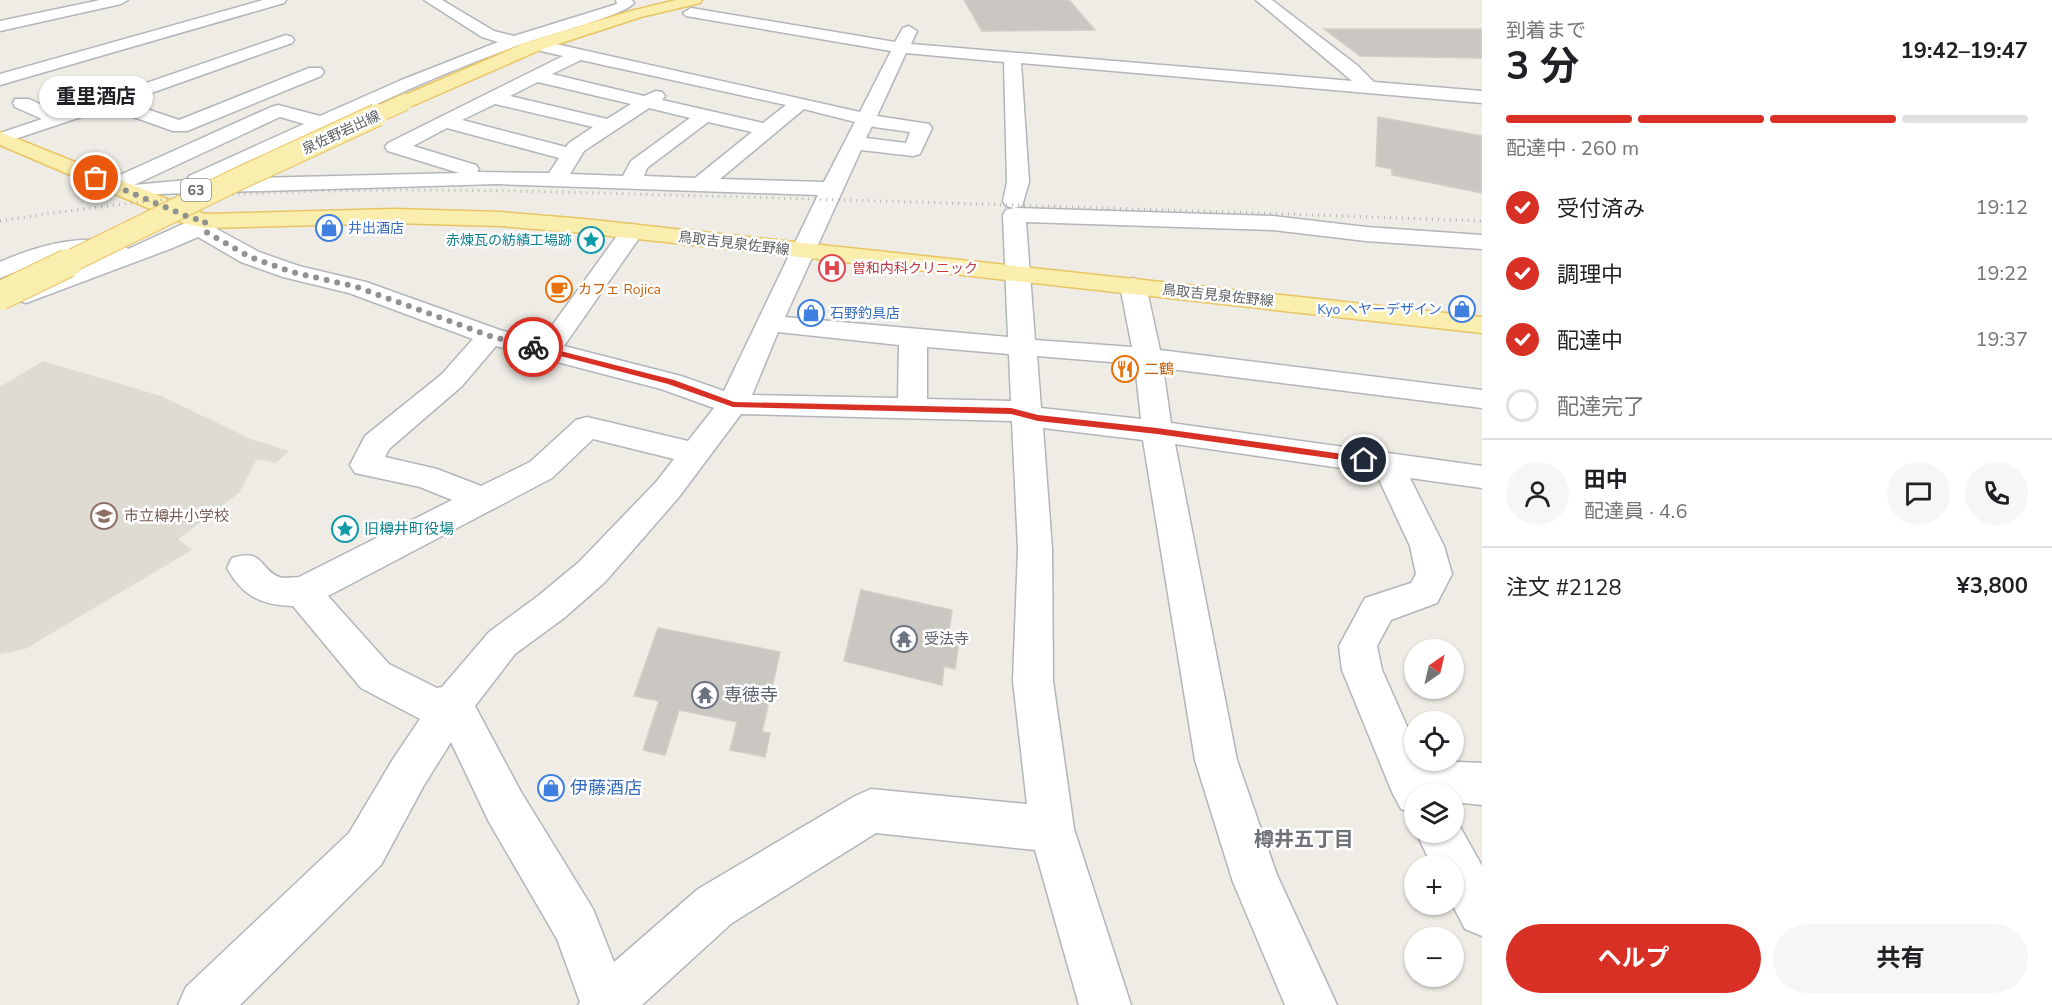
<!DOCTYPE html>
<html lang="ja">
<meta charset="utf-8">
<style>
body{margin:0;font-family:"Nunito Sans","Noto Sans JP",sans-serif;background:#f6f6f6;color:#202124;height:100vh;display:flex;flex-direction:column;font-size:22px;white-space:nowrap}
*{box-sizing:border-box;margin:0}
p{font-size:20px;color:#757577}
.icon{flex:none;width:33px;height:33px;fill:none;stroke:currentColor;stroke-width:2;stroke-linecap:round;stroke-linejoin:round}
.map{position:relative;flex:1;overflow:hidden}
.details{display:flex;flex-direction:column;background:#fff;width:570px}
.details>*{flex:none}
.needle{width:39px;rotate:34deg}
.fabs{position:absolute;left:1404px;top:639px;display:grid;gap:12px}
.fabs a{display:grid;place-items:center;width:60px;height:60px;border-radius:50%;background:#fff;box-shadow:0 2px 4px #0004;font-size:30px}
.pin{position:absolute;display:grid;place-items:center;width:51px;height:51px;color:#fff;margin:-26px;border:3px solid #fff;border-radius:50%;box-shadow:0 2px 6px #0007}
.courier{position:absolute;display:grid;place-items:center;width:60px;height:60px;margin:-30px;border:4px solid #d93025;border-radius:50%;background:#fff;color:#222;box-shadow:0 2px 8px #0007}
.bubble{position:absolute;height:42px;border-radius:21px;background:#fff;box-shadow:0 2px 4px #0004;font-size:20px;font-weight:700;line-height:42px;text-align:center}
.overview em{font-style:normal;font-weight:700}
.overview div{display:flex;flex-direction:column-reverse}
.overview{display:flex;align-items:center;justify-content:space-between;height:102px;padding:0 24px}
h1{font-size:39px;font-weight:700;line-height:45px}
.bar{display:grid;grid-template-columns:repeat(4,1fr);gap:9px 6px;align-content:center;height:72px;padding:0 24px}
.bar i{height:8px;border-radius:4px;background:#e0e0e0}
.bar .on{background:#d93025}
.bar p{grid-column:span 4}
.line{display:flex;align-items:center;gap:15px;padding:0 24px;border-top:2px solid #e0e0e0}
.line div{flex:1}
.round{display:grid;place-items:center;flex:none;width:63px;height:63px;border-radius:32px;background:#f6f6f6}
ol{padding:0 24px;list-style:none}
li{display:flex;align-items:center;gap:18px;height:66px}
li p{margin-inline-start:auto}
li .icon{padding:6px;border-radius:50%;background:#d93025;color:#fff;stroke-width:4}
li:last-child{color:#757577}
li i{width:33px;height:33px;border:3px solid #e0e0e0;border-radius:50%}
.button{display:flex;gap:12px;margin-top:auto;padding:12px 24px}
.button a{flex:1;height:69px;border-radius:36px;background:#d93025;color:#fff;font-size:24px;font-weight:700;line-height:69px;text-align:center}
.button a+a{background:#f6f6f6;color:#202124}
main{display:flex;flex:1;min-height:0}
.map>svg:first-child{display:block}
</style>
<main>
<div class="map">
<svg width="1482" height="1005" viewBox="0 0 1482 1005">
<rect width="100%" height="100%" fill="#eeece5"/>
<path fill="#dedbd3" d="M43 361 161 396 251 439 289 451 276 463 257 459 239 493 178 539 192 550 25 649 0 654V387Z"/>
<g fill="#cac7c2" stroke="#d2cec3" stroke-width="1.5">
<path d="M964 0H1069L1095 30 982 31Z"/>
<path d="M1324 29H1482V58L1360 56Z"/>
<path d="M1378 117 1482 136V193L1392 175V169L1376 166Z"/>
<path d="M861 590 952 610 949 632 960 635 955 669 944 666 942 685 844 661Z"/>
<path d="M658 628 780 652 762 732 770 733 765 757 730 750 737 722 679 710 665 755 643 750 659 701 634 696Z"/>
</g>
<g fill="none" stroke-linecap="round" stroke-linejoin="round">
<defs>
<g id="minor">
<path d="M100 0H128L121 4 0 31V21Z"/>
<path d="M263 0H286L284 3 0 85V74Z"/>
<path d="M424 0H442L494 31 514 36 617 4 616 0H632L634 3C625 15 548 35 528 42 421 79 320 131 218 179L459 173 388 151 385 147 388 143 563 56 541 51 539 47 547 42 860 112 891 51 686 16 683 13 691 8 895 42 903 28 909 26 917 31 911 44 1352 81 1256 0H1272L1358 66 1374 82 1482 91V103L1021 63 1029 182 1022 206 1014 208 1006 206 1003 201 1007 182 1004 62 906 53 877 116 929 124 932 128 920 154 913 156 861 150 785 317 1008 337 1003 215 1006 210 1014 208 1273 216 1366 227 1482 235V249L1366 241 1273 230 1026 222 1035 340 1132 347 1120 286 1124 281 1133 278 1142 281 1146 286 1160 350 1482 390V408L1163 368 1171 423 1482 466V488L1410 478 1444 546 1452 574 1437 603 1391 620 1377 646 1382 670 1414 742V760L1482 763V805L1454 802V794H1414V814L1401 809 1392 792 1342 670 1339 646 1365 598 1411 583 1416 574 1410 546 1376 473 1175 444 1237 760 1277 875 1337 1005H1285L1233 882 1195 760 1143 440 1043 428 1052 549 1053 681 1074 829 1131 1005H1079L1035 850 876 833 732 923 642 1005H578L580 1002 557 939 489 822 451 742 423 787 381 865 240 1005H178L186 987 349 833 393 759 420 719 361 688 293 606C262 605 243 597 227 568L232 558C264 548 259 569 279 577 284 579 293 577 299 577L452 500 420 487 355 473 350 465 365 436 442 374 473 339 349 293 283 277 241 262 198 237 170 249 26 303 17 300 13 295 17 290 108 256 64 255 47 259 0 278V262C39 245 82 233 124 244L128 249 205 214 213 216 217 229 259 252 299 266 366 282 500 330 541 341 624 226 632 224 640 226 644 231 564 346 681 376 724 391 818 195 497 184 158 194 131 199 123 197 120 192 122 190 111 189 108 184 111 179 271 107 278 105 320 116 399 81 498 42 482 37ZM581 60 786 105 763 123 662 100 665 96 662 92 656 91 644 96 552 74ZM538 82 631 104 607 119 510 96ZM495 104 593 127 569 143 566 147 462 120ZM649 108 690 118 631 161 623 176 570 174 584 151ZM804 109 855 122 824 182 720 179ZM280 117 304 124 189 176 187 180 134 185ZM708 122 752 132 695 178 644 176 647 168ZM872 126 874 127 910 132 906 143 866 138ZM447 128 559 158 549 173 477 172 479 169 476 165 413 146ZM778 332 899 345 898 398 752 395ZM496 346 661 389 714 408 688 441 587 417 576 420 530 462 481 486 437 469 385 457 389 449 462 386ZM927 347 1009 354 1011 401 927 399ZM1037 356 1135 364 1141 419 1041 408ZM741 414 1012 421 1018 549 1013 681 1027 804 871 789 855 796 698 889 614 962 593 909 521 792 475 706 515 654 564 618 605 582 679 497ZM593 439 674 459 657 481 579 562 538 596 489 632 442 687 437 688 389 664 328 596 552 478Z"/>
<path d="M286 35 292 37 294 40 292 43 126 102 179 120 309 68H321L324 72 321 76 187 131H173L108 108 0 144V133L42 119 15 107 13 103 15 99H29L59 113Z"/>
<path d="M1454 816 1482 866V936L1465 929 1452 904 1454 866H1432L1416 832H1454Z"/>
</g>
<g id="major">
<path d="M676 0H702L700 3 641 17 540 50 412 106H398L396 102 398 98 528 42 631 11Z"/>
<path d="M0 132 205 214 394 209 500 212 584 219 1482 317V333L584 233 500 226 394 223 205 228 183 223 0 145Z"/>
</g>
</defs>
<use href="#minor" stroke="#b2b5b9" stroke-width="3"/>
<use href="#major" stroke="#e9c463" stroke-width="3"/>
<use href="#minor" fill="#fff" fill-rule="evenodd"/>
<use href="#major" fill="#faeeae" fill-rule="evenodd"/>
<path stroke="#b3b4b4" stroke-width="3" stroke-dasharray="1 5" stroke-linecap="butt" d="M0 221C89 207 177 196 267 193 426 186 585 193 744 197 990 204 1236 212 1482 221"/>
<defs>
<path id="major-bridge-far2" d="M374 116 405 102"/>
<path id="major-bridge-far1" d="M65 264 236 180 377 115"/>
<path id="major-bridge" d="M0 296 68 263"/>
</defs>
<use href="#major-bridge-far2" stroke="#e9c463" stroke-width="18" stroke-linecap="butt"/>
<use href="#major-bridge-far1" stroke="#e9c463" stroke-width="24" stroke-linecap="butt"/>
<use href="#major-bridge" stroke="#e9c463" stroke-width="30" stroke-linecap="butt"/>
<use href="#major-bridge-far2" stroke="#faeeae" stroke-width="16"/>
<use href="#major-bridge-far1" stroke="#faeeae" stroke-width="22"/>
<use href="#major-bridge" stroke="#faeeae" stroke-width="28"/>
</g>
<path fill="#d93025" d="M533 344 674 380 734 402 1011 408 1038 415 1157 428 1364 457 1369 460 1364 463 1157 434 1038 421 1011 414 733 407 668 384 530 348 529 347Z"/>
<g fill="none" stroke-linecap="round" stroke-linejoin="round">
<path stroke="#909191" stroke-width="6" stroke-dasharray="0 10.8" d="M96 178 191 218 205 221 206 232 250 257 292 272 357 287 490 336 533 347"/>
</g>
<defs>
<symbol id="shop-ring" viewBox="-11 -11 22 22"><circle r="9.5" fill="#fff" stroke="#3f7fe0" stroke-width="1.5"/><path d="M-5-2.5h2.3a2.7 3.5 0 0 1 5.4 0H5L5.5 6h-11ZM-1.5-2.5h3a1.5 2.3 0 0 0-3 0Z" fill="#3f7fe0"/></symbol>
<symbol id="sight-ring" viewBox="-11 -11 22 22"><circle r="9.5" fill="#fff" stroke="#0f9aa8" stroke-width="1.5"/><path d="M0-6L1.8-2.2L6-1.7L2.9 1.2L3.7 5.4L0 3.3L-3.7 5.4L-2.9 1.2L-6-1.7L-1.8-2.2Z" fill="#0f9aa8"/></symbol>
<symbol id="hospital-ring" viewBox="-11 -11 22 22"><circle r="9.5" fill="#fff" stroke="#e0444e" stroke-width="1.5"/><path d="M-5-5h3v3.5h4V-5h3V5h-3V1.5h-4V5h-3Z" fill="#e0444e"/></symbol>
<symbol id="cafe-ring" viewBox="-11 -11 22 22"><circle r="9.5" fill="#fff" stroke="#e8710a" stroke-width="1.5"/><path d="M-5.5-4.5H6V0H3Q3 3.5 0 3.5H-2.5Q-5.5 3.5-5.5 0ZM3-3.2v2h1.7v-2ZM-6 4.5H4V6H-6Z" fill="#e8710a"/></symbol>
<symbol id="restaurant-ring" viewBox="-11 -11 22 22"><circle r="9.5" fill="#fff" stroke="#e8710a" stroke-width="1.5"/><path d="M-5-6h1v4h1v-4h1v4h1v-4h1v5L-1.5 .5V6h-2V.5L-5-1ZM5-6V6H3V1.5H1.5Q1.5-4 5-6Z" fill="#e8710a"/></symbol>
<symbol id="school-ring" viewBox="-11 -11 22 22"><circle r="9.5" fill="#fff" stroke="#8d6e63" stroke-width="1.5"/><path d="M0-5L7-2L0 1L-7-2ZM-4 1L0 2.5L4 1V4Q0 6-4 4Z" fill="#8d6e63"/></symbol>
<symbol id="temple-ring" viewBox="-11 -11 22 22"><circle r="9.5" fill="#fff" stroke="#6b7280" stroke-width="1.5"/><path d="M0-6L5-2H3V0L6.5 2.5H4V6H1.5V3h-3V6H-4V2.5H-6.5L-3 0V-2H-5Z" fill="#6b7280"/></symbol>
</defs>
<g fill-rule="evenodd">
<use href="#shop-ring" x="314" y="213" width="30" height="30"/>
<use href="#sight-ring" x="576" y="225" width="30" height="30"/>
<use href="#hospital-ring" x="817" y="253" width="30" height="30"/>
<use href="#cafe-ring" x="544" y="274" width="30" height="30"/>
<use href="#shop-ring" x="1447" y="294" width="30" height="30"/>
<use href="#shop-ring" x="796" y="298" width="30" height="30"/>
<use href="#restaurant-ring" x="1110" y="354" width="30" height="30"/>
<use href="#school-ring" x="89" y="501" width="30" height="30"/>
<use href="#sight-ring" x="330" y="514" width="30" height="30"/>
<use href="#temple-ring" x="889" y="624" width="30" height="30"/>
<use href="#temple-ring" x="690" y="680" width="30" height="30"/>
<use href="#shop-ring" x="536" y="773" width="30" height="30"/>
</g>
<g text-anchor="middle" stroke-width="5" stroke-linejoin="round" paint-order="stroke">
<g font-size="14" fill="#5d6064" stroke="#fff">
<text transform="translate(341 132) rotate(-25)" y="5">泉佐野岩出線</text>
<text transform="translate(734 243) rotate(7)" y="5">鳥取吉見泉佐野線</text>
<text transform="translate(1218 295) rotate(6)" y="5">鳥取吉見泉佐野線</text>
</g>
<rect fill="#fff" stroke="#8e9092" stroke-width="1.5" x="181" y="179" width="30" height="22" rx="4.5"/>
<g font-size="14" font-weight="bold" fill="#5d6064">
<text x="196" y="195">63</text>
</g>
<g font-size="14" fill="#366cbe" stroke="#fff" text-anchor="start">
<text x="348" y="233">井出酒店</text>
<text x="1442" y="314" text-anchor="end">Kyo ヘヤーデザイン</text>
<text x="830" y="318">石野釣具店</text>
</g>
<g font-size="14" fill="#0d838f" stroke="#fff" text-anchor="end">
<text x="572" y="245">赤煉瓦の紡績工場跡</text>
</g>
<g font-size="14" fill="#be3a42" stroke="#fff" text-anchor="start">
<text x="852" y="273">曽和内科クリニック</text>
</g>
<g font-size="14" fill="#c56008" stroke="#fff" text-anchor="start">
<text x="578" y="294">カフェ Rojica</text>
</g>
<g font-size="15" fill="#c56008" stroke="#fff" text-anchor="start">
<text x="1144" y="374">二鶴</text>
</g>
<g font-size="15" fill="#785e54" stroke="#fff" text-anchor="start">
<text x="124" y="521">市立樽井小学校</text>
</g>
<g font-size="15" fill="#0d838f" stroke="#fff" text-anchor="start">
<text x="364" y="534">旧樽井町役場</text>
</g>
<g font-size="15" fill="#5b616d" stroke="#fff" text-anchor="start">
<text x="924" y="644">受法寺</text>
</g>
<g font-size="18" fill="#5b616d" stroke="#fff" text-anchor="start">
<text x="724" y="701">専徳寺</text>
</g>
<g font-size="18" fill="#366cbe" stroke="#fff" text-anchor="start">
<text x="570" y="794">伊藤酒店</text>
</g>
<g font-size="20" font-weight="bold" fill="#6e7276" stroke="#fff">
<text x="1304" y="846">樽井五丁目</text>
</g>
</g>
</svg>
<div class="fabs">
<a><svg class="needle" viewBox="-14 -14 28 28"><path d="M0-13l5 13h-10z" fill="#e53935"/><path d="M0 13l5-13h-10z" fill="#757577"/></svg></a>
<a><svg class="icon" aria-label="locate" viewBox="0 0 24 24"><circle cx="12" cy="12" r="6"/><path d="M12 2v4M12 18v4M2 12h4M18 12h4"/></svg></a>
<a><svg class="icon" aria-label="layers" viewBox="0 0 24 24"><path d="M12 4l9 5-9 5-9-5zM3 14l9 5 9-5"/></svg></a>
<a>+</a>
<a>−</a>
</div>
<div class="pin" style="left:96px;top:178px;background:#ea580c"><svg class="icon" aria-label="bag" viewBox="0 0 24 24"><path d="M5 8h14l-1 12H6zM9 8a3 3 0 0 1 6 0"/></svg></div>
<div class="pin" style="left:1364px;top:460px;background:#1f2937"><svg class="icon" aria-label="home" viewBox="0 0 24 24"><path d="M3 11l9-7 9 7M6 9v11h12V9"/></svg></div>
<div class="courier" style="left:533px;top:347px"><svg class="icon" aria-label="bike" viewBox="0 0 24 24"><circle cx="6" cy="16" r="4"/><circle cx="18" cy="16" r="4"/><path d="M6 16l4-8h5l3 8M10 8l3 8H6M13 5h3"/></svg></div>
<div class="bubble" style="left:39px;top:76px;width:114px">重里酒店</div>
</div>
<section class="details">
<div class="overview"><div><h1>3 分</h1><p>到着まで</p></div><em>19:42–19:47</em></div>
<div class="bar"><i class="on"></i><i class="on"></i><i class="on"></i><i></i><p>配達中 · 260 m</p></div>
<ol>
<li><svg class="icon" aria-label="check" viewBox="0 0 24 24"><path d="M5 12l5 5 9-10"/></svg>受付済み<p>19:12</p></li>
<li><svg class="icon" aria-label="check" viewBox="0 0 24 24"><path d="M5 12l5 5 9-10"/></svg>調理中<p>19:22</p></li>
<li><svg class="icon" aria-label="check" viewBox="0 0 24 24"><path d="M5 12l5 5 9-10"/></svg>配達中<p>19:37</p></li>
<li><i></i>配達完了</li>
</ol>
<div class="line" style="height:108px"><a class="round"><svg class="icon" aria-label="person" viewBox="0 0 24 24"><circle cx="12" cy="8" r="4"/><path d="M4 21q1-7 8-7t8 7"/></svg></a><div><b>田中</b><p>配達員 · 4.6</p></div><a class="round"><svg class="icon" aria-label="chat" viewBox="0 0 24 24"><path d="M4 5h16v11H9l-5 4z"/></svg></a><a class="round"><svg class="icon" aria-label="phone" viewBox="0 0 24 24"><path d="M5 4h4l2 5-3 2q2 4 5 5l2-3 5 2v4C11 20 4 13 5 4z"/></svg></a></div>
<div class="line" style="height:78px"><div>注文 #2128</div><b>¥3,800</b></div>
<div class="button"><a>ヘルプ</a><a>共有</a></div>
</section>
</main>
